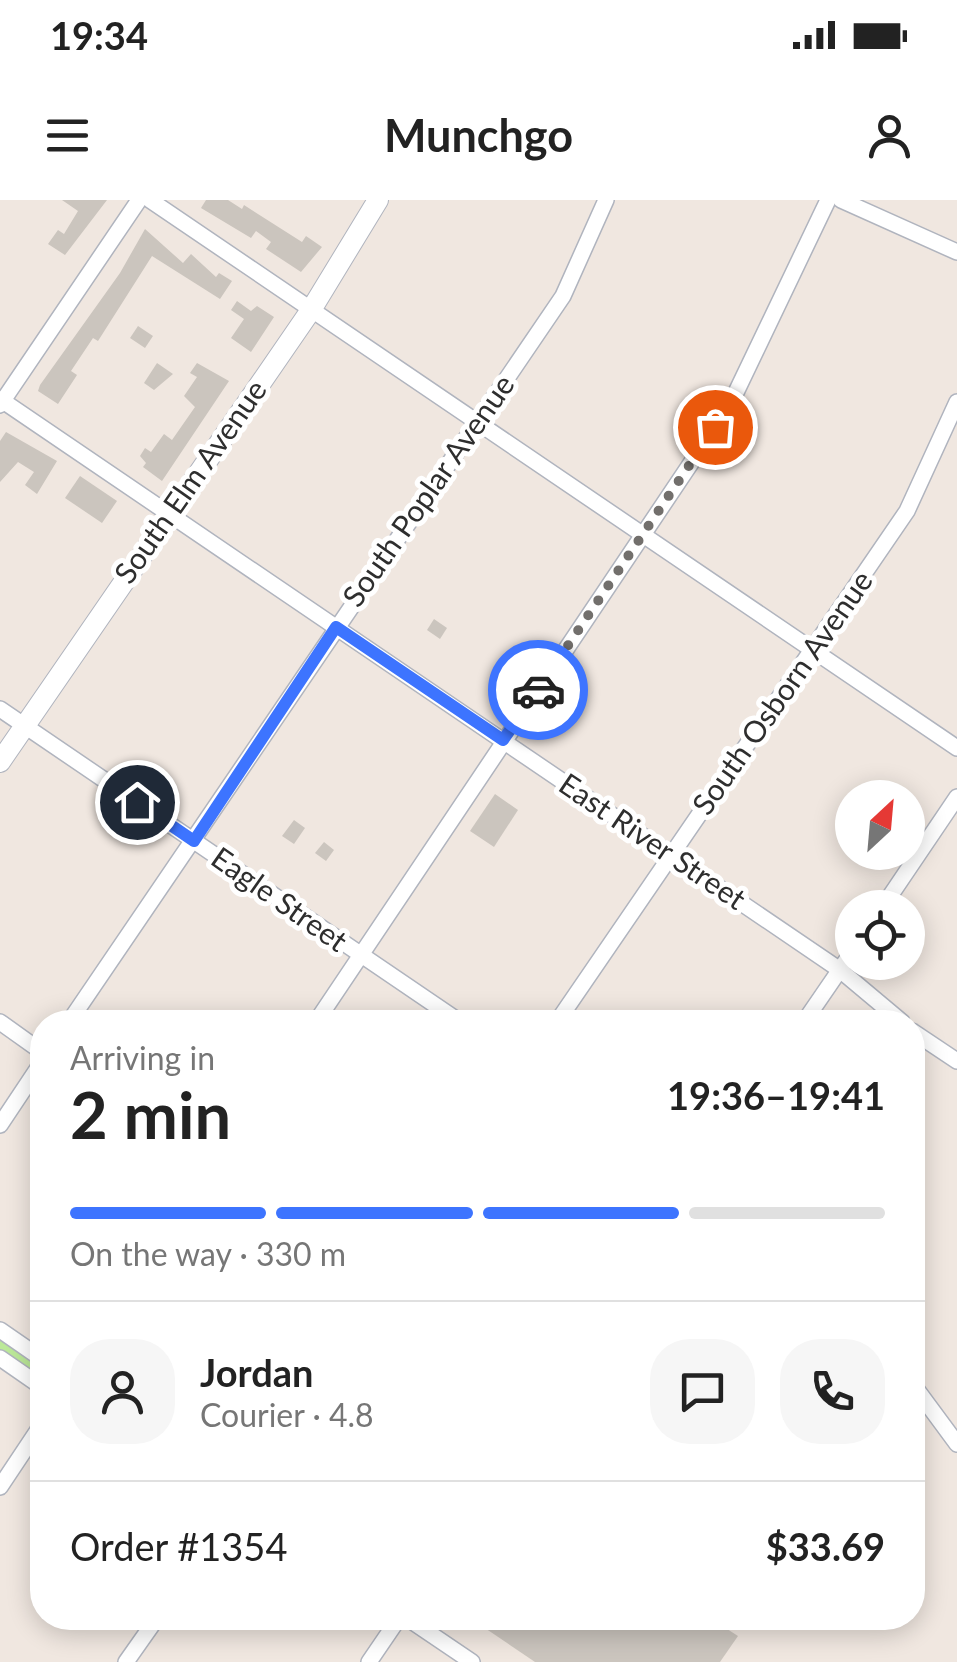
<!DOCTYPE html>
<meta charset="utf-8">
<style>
body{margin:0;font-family:Lato,sans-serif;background:#f6f6f6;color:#222;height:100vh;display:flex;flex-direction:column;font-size:38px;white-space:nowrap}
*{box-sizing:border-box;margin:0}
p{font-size:32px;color:#767676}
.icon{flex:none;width:55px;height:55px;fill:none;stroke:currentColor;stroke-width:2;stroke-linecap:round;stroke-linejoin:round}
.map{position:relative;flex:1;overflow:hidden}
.side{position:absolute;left:30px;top:810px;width:895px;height:620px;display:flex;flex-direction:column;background:#fff;border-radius:40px;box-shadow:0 5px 25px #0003}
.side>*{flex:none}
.needle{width:65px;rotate:26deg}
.buttons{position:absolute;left:835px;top:580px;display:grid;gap:20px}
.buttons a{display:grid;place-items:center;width:90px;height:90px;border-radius:50%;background:#fff;box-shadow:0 5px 25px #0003;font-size:50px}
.pin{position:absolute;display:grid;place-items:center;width:85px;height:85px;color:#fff;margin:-42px;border:5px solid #fff;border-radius:50%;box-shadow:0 2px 10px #0007}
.courier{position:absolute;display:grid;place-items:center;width:100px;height:100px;margin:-50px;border:8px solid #3d74ff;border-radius:50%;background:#fff;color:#222;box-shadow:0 2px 12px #0007}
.summary em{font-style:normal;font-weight:700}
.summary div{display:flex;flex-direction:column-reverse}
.summary{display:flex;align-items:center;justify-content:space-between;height:170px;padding:0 40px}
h1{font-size:65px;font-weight:700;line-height:75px}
.bar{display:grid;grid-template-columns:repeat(4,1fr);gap:15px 10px;align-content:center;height:120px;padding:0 40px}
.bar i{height:12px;border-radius:8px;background:#e0e0e0}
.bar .selected{background:#3d74ff}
.bar p{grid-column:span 4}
.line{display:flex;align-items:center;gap:25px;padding:0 40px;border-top:2px solid #e0e0e0}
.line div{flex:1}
.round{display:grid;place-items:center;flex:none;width:105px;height:105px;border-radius:40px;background:#f6f6f6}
.status{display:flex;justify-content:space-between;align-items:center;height:70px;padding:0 50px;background:#fff;direction:ltr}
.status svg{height:28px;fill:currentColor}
header{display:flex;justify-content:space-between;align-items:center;height:130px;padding:0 40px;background:#fff;font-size:45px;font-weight:700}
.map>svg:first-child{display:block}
</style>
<div class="status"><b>19:34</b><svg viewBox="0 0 49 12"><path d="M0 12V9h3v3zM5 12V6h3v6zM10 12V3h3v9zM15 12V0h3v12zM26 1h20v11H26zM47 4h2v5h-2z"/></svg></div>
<header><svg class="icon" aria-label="menu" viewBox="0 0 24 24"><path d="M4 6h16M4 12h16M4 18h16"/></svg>Munchgo<svg class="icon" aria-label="person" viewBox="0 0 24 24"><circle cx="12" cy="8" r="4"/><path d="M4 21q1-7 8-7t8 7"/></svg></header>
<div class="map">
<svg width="957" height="1462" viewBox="0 0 957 1462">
<rect width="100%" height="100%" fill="#f0e7e0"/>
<path fill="#bce999" d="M0 1137 42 1166V1180L0 1151Z"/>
<g fill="#cbc5be">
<path d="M62 0H107L65 55 48 44 58 30 64 34 78 11Z"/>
<path d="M206 0H228L242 9 244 5 302 42 306 36 322 47 301 72 266 49 271 42 256 31 251 38 201 8Z"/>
<path d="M145 29 183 63 191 54 216 77 219 73 232 81 220 99 152 56 98 141 93 138 71 171 77 175 58 204 38 191 40 185 120 73Z"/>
<path d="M237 101 251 111 257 106 274 117 251 152 231 138 244 119 231 110Z"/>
<path d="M138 126 153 136 145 148 130 138Z"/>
<path d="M157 163 173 174 154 190 144 183Z"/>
<path d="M197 163 229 181 162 281 143 267 146 263 140 256 145 248 151 252 164 234 172 240 195 207 184 196 197 177 190 173Z"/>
<path d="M6 232 57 261 37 294 25 285 34 272 18 262 0 282V241Z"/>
<path d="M80 276 117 301 102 323 65 298Z"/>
<path d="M434 419 447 428 440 439 427 430Z"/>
<path d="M495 594 518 610 494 647 470 631Z"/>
<path d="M294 620 305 628 294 644 282 636Z"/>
<path d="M324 642 334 650 326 661 315 653Z"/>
<path d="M470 1418H710L738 1436 720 1462H535Z"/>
</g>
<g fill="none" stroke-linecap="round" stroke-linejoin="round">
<defs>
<g id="street">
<path d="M150 0 957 548"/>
<path d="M841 0 957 52"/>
<path d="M0 199 840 770 902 822"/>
<path d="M0 205 139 0"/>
<path d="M0 509 460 822"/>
<path d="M882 708 957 597"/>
<path d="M0 822 42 852"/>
<path d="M69 822 563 96 606 0"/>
<path d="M316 822 730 205 828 0"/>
<path d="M557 822 907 311 957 202"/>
<path d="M804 822 852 752"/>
<path d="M912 831 957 861"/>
<path d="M0 925 42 862"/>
<path d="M0 1130 42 1159"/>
<path d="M0 1158 42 1187"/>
<path d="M912 1183 957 1244"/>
<path d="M0 1287 42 1224"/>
<path d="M407 1418 472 1462"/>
<path d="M126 1462 157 1418"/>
<path d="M369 1462 399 1418"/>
</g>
<path id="secondary" d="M0 562 311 110 378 0"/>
</defs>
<use href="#street" stroke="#b0b4be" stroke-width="18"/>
<use href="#secondary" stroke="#b0b4be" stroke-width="22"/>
<use href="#street" stroke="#fff" stroke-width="15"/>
<use href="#secondary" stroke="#fff" stroke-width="20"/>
</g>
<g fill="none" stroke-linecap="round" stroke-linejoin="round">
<path stroke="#726f6c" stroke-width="10" stroke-dasharray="0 18" d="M538 490 715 227"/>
<path stroke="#3d74ff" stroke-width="12" d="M137 602 194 641 336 427 503 540 538 490"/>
</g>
<g text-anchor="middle" stroke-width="10" stroke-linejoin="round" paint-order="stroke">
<g font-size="30" fill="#2e2e2e" stroke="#fff">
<text transform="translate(191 282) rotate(-55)" y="10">South Elm Avenue</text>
<text transform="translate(429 291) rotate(-55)" y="10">South Poplar Avenue</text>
<text transform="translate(783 493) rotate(-55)" y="10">South Osborn Avenue</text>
<text transform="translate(652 642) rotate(34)" y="10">East River Street</text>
<text transform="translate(279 700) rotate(35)" y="10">Eagle Street</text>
</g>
</g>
</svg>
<div class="buttons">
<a><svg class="needle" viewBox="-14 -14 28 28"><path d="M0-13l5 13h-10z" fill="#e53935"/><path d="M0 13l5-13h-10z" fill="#767676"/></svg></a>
<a><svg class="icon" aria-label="locate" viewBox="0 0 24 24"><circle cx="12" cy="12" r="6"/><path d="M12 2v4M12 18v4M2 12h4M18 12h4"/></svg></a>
</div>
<div class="pin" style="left:715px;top:227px;background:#ea580c"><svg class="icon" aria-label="bag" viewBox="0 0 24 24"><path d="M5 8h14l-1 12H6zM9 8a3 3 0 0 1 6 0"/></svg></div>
<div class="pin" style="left:137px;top:602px;background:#1f2937"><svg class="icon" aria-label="home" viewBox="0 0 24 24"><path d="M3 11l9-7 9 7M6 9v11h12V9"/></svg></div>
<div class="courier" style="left:538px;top:490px"><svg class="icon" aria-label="car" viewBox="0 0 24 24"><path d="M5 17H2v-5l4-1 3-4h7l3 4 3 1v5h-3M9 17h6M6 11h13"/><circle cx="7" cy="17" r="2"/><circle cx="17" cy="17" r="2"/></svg></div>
<section class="side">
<div class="summary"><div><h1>2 min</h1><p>Arriving in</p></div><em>19:36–19:41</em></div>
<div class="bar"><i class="selected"></i><i class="selected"></i><i class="selected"></i><i></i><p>On the way · 330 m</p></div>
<div class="line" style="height:180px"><a class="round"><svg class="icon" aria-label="person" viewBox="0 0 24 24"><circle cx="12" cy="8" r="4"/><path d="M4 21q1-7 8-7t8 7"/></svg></a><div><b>Jordan</b><p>Courier · 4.8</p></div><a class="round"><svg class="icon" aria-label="chat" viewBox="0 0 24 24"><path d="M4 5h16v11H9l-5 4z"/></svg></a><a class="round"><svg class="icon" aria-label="phone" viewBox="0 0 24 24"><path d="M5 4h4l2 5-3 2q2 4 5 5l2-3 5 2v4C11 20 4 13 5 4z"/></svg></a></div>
<div class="line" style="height:130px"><div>Order #1354</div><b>$33.69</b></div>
</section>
</div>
